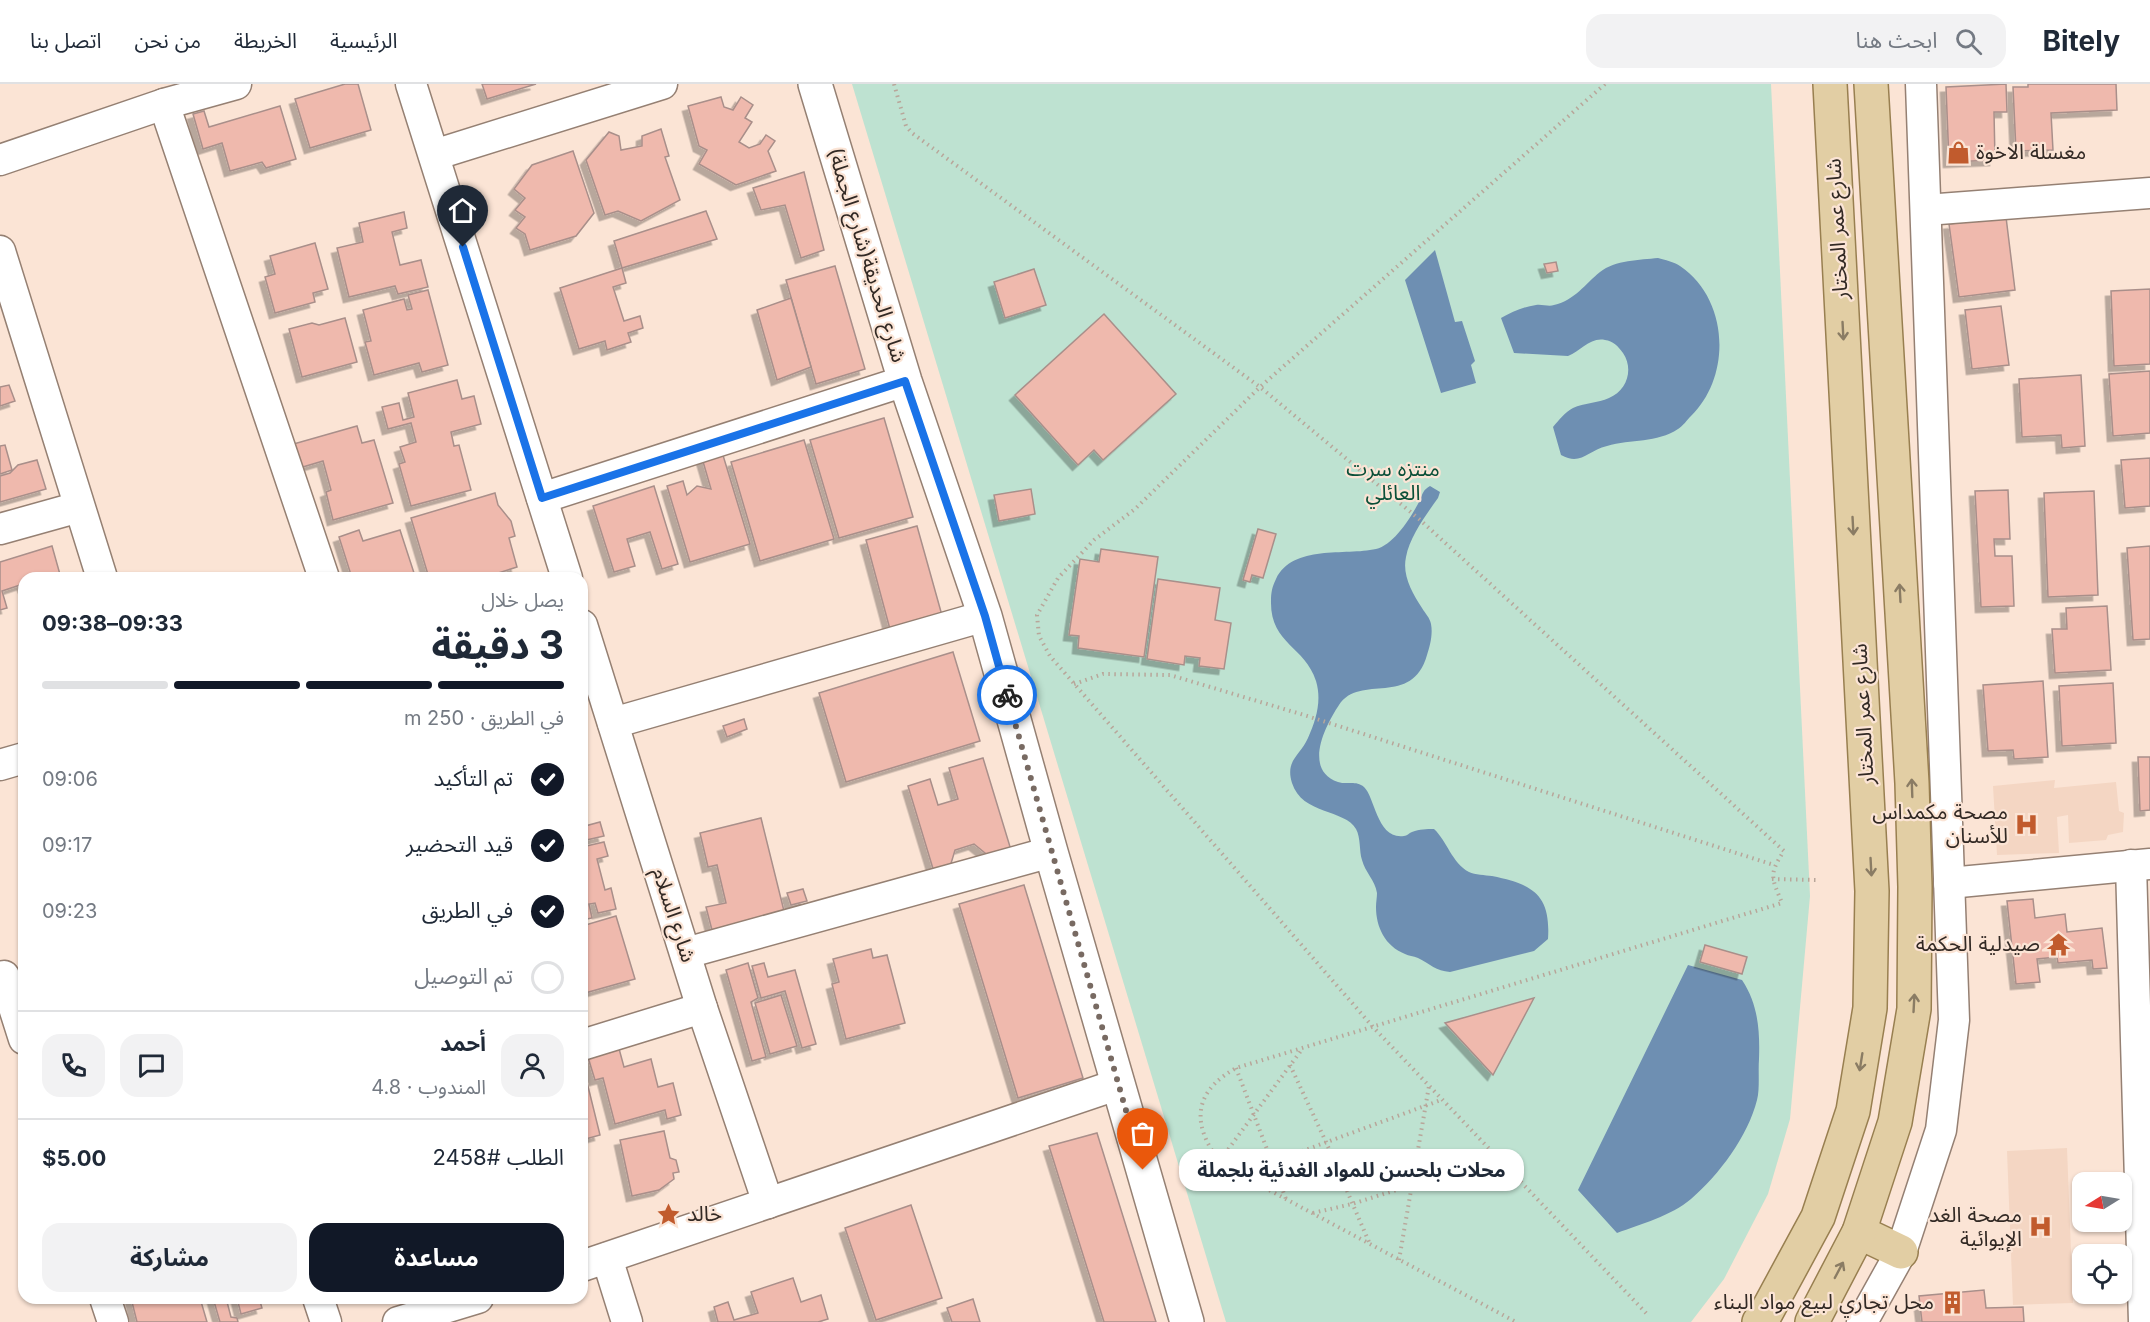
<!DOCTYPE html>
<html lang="ar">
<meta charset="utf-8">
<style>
body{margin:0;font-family:Inter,"Noto Sans Arabic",sans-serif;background:#f2f2f3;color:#1f2937;direction:rtl;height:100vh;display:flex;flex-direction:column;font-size:22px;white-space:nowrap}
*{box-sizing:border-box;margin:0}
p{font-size:20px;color:#747a83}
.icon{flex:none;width:33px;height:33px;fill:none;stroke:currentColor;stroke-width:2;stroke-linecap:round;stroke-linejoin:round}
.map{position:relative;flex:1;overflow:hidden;direction:ltr}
.panel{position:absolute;left:18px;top:488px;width:570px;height:732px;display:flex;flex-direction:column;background:#fff;border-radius:18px;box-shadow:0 2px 4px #0004;direction:rtl}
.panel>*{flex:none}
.needle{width:39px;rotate:259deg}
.tools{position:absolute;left:2072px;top:1088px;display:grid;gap:12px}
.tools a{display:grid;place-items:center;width:60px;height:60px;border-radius:12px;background:#fff;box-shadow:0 2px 4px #0004;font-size:30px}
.pin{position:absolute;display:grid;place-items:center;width:51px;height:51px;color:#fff;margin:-62px -26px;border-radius:50% 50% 50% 0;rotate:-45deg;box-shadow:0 0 6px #0007}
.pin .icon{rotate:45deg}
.courier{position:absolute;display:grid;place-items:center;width:60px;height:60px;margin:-30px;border:4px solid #1a73e8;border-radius:50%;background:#fff;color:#222;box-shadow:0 2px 8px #0007}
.bubble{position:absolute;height:42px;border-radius:18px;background:#fff;box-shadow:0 2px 4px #0004;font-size:20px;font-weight:700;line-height:42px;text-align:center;direction:rtl}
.headline em{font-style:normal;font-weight:700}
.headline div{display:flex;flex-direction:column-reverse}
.headline{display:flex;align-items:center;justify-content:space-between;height:102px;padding:0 24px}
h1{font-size:39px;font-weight:700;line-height:45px}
.bar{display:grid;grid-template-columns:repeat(4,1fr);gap:9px 6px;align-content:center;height:72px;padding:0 24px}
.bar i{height:8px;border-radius:4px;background:#e0e1e3}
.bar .current{background:#111827}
.bar p{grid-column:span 4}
.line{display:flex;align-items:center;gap:15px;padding:0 24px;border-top:2px solid #e0e1e3}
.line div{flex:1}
.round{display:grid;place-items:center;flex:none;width:63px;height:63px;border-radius:18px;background:#f2f2f3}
ol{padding:0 24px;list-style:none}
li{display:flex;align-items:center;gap:18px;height:66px}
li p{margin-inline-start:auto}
li .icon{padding:6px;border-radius:50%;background:#111827;color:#fff;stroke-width:4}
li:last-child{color:#747a83}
li i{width:33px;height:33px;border:3px solid #e0e1e3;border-radius:50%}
.cta{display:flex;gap:12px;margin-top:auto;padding:12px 24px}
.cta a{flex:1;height:69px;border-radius:18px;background:#111827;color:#fff;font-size:24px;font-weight:700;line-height:69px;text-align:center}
.cta a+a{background:#f2f2f3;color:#1f2937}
header{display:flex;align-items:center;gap:36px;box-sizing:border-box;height:84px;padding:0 30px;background:#fff;border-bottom:2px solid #e0e1e3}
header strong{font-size:28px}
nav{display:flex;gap:33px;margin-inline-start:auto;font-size:21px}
.search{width:420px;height:54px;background:#f2f2f3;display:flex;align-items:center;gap:15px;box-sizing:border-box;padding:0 21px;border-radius:18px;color:#747a83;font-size:22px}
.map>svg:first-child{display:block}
</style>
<header>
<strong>Bitely</strong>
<div class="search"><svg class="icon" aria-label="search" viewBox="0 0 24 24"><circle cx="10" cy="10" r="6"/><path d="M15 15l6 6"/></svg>ابحث هنا</div>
<nav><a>الرئيسية</a><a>الخريطة</a><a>من نحن</a><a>اتصل بنا</a></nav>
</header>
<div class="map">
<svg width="2150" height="1238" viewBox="0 0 2150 1238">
<defs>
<filter id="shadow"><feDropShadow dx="-5.5" dy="5.5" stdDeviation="0" flood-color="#0004"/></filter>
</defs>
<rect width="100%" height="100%" fill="#fbe4d5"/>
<g fill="#f4d6c3">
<path d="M2055 696 2054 704 2116 698 2119 727 2124 729 2123 748 2108 751 2106 756 2069 759 2068 731 2057 733 2059 769 1997 771 1993 702Z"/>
<path d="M2067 1064 2073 1219 2013 1221 2007 1067Z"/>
</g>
<path fill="#bee2d1" d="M852 0H1771L1810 812 1790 1035 1768 1110 1724 1195 1691 1238H1226Z"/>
<g fill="#6e8fb2">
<path d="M1435 166 1455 238 1462 237 1475 277 1471 281 1476 299 1441 309 1405 196Z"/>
<path d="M1658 174C1665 176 1674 178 1680 182 1729 215 1732 292 1691 332 1687 336 1683 342 1678 345 1657 359 1631 355 1607 362 1587 367 1581 382 1561 371L1553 343C1559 336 1565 328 1573 324 1584 319 1598 319 1609 314 1627 307 1634 285 1623 269 1618 262 1613 257 1605 256 1590 253 1581 267 1568 272L1514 269 1501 234C1512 228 1522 223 1536 221 1542 220 1549 223 1554 221 1575 216 1585 200 1600 188 1615 176 1640 176 1658 174Z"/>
<path d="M1430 402 1440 408 1438 414C1426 431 1410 452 1406 473 1402 491 1412 509 1422 524 1425 529 1430 534 1431 540 1433 550 1430 562 1427 571 1412 624 1360 589 1339 621 1325 642 1303 686 1338 698 1347 701 1356 696 1364 703 1375 713 1377 756 1404 752 1407 752 1409 749 1412 748 1420 745 1426 745 1434 745 1447 757 1452 779 1469 788 1475 791 1485 791 1492 792 1532 800 1551 810 1548 855L1534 867 1450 888C1436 887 1430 880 1418 874 1413 872 1409 872 1405 870 1385 862 1376 843 1376 823 1376 818 1377 813 1377 809 1375 796 1365 788 1362 776 1359 767 1361 754 1356 745 1345 725 1302 731 1292 699 1285 676 1300 672 1308 654 1316 636 1322 617 1316 597 1305 562 1270 560 1271 517 1271 509 1272 503 1276 495 1293 460 1345 472 1376 465 1394 461 1412 432 1420 416 1423 409 1423 406 1430 402Z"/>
<path d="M1688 881 1742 896C1758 920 1760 946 1759 975 1758 988 1760 1004 1757 1016 1748 1052 1719 1091 1691 1115 1671 1132 1641 1140 1617 1149L1578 1106Z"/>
</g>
<g fill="#efb9ad" stroke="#a98f8a" stroke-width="1.5" filter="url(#shadow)">
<path d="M345 0H358L371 46 310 64 295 15Z"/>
<path d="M482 0H536L487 15Z"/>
<path d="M2006 0 2007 28H1994L1995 76 1949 78 1946 3Z"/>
<path d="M2028 0H2116L2117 26 2051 29 2053 66 2016 67 2013 3H2028Z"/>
<path d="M721 13 724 23 733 26 741 13 753 21 745 34 752 38 739 58 749 64 760 60 766 51 775 57 768 67 776 87 736 101 699 80 707 66 699 62 688 22Z"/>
<path d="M280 22 296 75 266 84 262 78 230 87 222 59 203 65 193 30 204 27 209 43Z"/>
<path d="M661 45 669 72 665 73 680 116 641 137 618 127 605 131 586 76 609 48 619 52 621 66 642 62V52Z"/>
<path d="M573 67 594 129 576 152 530 166 525 150 516 144 525 133 515 126 525 114 514 105 532 81Z"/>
<path d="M804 88 824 166 801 174 785 121 761 126 753 104Z"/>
<path d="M706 127 717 155 622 184 614 157Z"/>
<path d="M404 128 407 144 392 148 400 181 421 176 428 203 398 210 395 202 349 213 337 164 363 158 359 139Z"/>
<path d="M2006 133 2015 206 1959 213 1949 140Z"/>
<path d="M315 159 328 205 313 209 315 218 275 229 265 193 275 190 270 172Z"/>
<path d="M1556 178 1558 187 1547 189 1544 180Z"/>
<path d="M835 182 865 285 816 300 786 196Z"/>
<path d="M622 184 626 199 613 203 624 237 640 232 643 244 628 249 631 258 607 266 605 257 579 265 560 204Z"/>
<path d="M1034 185 1046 221 1005 234 994 198Z"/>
<path d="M2150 205V280L2114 282 2111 207Z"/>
<path d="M428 206 448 281 422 288 419 279 374 291 365 258 371 257 363 226 404 215 407 226 412 225 408 211Z"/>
<path d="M791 214 811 283 777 296 757 226Z"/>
<path d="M2001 222 2009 281 1972 285 1965 226Z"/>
<path d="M1104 230 1176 310 1103 376 1094 366 1078 381 1015 311Z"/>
<path d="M345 234 357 278 302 293 289 245 312 239 319 241Z"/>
<path d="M2150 287V349L2113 352 2109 290Z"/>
<path d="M2081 291 2085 362 2062 364 2061 351 2022 353 2019 295Z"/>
<path d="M457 296 462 315 474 312 481 340 451 348 454 362 459 361 471 406 411 422 399 380 405 378 400 363 416 358 411 339 388 345 382 323 399 319 403 336 414 333 408 309Z"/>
<path d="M9 301 15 317 0 322V303Z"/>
<path d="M884 334 913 433 839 454 810 356Z"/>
<path d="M357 342 362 359 374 356 393 419 333 436 326 408 331 406 323 377 296 385 290 361Z"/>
<path d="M804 356 834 455 760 477 731 378Z"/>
<path d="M5 361 12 386 0 390V362Z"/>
<path d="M722 368 750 460 690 478 667 402 683 397 687 411 697 402 711 405 702 374Z"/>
<path d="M2150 374V422L2125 424 2121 376Z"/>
<path d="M37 376 46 405 0 418V392L10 389 18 381Z"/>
<path d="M654 402 678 480 662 485 650 448 627 455 635 482 614 488 593 422Z"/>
<path d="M1031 405 1035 430 999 437 994 411Z"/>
<path d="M2008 406 2010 455H1994L1995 472H2012L2014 522 1981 523 1975 407Z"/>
<path d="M2094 407 2098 511 2048 513 2044 409Z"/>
<path d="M495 409 498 421 511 437 515 452 509 454 517 483 483 494H429L411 434Z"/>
<path d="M917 442 943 535 891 549 866 456Z"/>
<path d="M1258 445 1276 450 1263 494 1252 491 1250 498 1243 496Z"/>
<path d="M359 446 363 457 400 446 415 492 352 494 339 453Z"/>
<path d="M52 462 61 494H24V504L23 500 2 507 7 524 0 526V478Z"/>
<path d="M2150 462V555L2133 556 2127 464Z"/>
<path d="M1101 465 1158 473 1144 573 1078 564 1079 552 1069 551 1080 475 1099 478Z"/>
<path d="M1158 495 1220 504 1215 536 1231 539 1224 585 1199 582 1200 574 1185 572 1184 581 1147 575Z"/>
<path d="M2107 522 2111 586 2055 589 2052 545H2067L2066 524Z"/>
<path d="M953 568 980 657 846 698 819 609Z"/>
<path d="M2043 597 2048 673 2014 675 2013 666 1988 667 1983 601Z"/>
<path d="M2113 599 2116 659 2062 662 2059 602Z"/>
<path d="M744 635 747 645 727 653 723 642Z"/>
<path d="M2138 673H2150V726L2140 727Z"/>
<path d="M983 674 1011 766 990 773 974 760 955 766 950 783 934 788 908 702 930 695 938 721 958 715 949 684Z"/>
<path d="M582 732 585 742 600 738 604 752 582 757Z"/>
<path d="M761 734 784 827 712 846 706 823 726 819 717 781 708 783 700 749Z"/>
<path d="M604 758 608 772 597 775 605 806 611 804 616 825 598 829 595 819 589 820 592 834 582 836V782L586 781 582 763Z"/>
<path d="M1024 801 1083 994 1018 1014 959 820Z"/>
<path d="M803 805 807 817 791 821 787 809Z"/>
<path d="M2033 815 2035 834 2065 830 2067 848 2102 844 2107 884 2093 885 2092 876 2058 879 2057 873 2037 875 2040 898 2016 900 2007 817Z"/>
<path d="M616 832 635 895 585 909 582 900V842Z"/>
<path d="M1705 861 1747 873 1742 890 1700 878Z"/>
<path d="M871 865 873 874 887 871 905 939 846 955 832 900 839 898 833 875Z"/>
<path d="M748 879 758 914 751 918 766 973 752 977 726 886Z"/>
<path d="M764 879 768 893 795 886 816 960 802 964 785 907 761 914 752 882Z"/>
<path d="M781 911 797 962 770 970 755 919Z"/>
<path d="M1534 914 1493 991 1445 939Z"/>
<path d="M618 961 624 983 651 975 658 1003 673 999 681 1031 667 1035 665 1026 615 1040 603 994 595 996 587 970Z"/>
<path d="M584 986 600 1051 582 1056V988Z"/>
<path d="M664 1047 670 1074 676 1076 679 1088 673 1089 674 1095 659 1106 632 1112 620 1056Z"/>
<path d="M1097 1049 1156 1238H1104L1049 1062Z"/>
<path d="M911 1121 942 1214 876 1236 845 1144Z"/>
<path d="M793 1194 801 1218 821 1211 828 1235 818 1238H718L714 1223 728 1218 734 1236 758 1229 751 1208Z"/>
<path d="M1984 1206 1986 1224 2023 1223 2024 1238H1922L1919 1212Z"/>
<path d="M131 1214H200L207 1238H137Z"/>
<path d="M213 1214H226L231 1233 237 1234 238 1238H220Z"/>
<path d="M237 1214H259L262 1224 241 1230Z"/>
<path d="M973 1215 980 1238H952L947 1224Z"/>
</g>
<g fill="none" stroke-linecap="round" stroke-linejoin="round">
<defs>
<g id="minor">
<path d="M411 0 567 494"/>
<path d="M164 20 324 494"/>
<path d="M434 71 662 0"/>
<path d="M0 76 164 20 236 0"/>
<path d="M1926 126 2150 109"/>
<path d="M0 167 102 494"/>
<path d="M542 414 905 297"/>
<path d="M0 445 79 423"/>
<path d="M582 541 702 924 768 1119"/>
<path d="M613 639 985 532"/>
<path d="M0 681 24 674"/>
<path d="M2131 781 2144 1238"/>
<path d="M1949 799 2150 780"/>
<path d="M686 869 1051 768"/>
<path d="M4 892 24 955"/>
<path d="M582 961 702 924"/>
<path d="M607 1174 627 1238"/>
<path d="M582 1182 1119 1000"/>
<path d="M105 1214 113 1238"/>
<path d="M318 1214 326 1238"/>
<path d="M398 1238 478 1214"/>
<path d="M1862 1238 1901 1168 1941 1046 1954 936 1921 0"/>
</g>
<path id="tertiary" d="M815 0 905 297 985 532 1051 768 1187 1238"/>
<g id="primary">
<path d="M1859 1148 1901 1168"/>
<path d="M1759 1238 1766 1229 1818 1133 1853 1027 1870 924 1872 807 1830 0"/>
<path d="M1812 1238 1859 1148 1895 1038 1914 925 1915 803 1912 699 1871 0"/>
</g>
</defs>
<use href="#minor" stroke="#958073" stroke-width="33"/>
<use href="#tertiary" stroke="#958073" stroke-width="36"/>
<use href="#primary" stroke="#987f50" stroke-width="36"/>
<g stroke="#b8a69a" stroke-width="4" stroke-dasharray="1.5 4.5" stroke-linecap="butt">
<path d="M894 0 906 42 912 49 1260 303 1419 435 1784 767C1768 791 1772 794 1782 819L1236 984C1202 1003 1190 1029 1211 1065 1217 1074 1230 1082 1239 1090L1516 1238"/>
<path d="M1605 0 1260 303 1135 425 1094 456 1058 494 1037 531 1039 552 1050 572 1373 943 1647 1230"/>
<path d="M1074 600 1103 590 1170 591 1304 631 1774 781"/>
<path d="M1772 795 1819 796"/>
<path d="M1290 981 1326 1058 1369 1158"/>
<path d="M1236 984 1286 1115"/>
<path d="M1221 1075 1303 964"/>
<path d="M1240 1090 1441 1016"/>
<path d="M1313 1129 1352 1120 1412 1101"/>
<path d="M1399 1176 1429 1002"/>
</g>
<use href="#minor" stroke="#fff" stroke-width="30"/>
<use href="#tertiary" stroke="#fff" stroke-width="33"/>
<use href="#primary" stroke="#e2cea4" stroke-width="33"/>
</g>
<defs><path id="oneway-shaft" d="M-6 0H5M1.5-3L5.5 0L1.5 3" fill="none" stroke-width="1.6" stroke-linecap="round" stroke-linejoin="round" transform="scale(1.5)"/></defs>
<g stroke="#8a7c64">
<use href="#oneway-shaft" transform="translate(1843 247) rotate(87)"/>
<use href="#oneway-shaft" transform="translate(1853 442) rotate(87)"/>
<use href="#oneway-shaft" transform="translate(1900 509) rotate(-93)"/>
<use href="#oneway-shaft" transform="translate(1912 704) rotate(-92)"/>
<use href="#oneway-shaft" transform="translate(1871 783) rotate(87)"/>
<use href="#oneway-shaft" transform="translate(1914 919) rotate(-87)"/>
<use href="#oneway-shaft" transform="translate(1861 978) rotate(99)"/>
<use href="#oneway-shaft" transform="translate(1839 1186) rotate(-62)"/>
</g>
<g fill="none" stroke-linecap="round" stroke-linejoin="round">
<path stroke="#786a62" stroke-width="6" stroke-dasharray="0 10.8" d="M1007 611 1143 1086"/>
<path stroke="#1a73e8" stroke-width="8" d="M463 163 542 414 905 297 985 532 1007 611"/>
</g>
<defs>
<symbol id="shop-bare" viewBox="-9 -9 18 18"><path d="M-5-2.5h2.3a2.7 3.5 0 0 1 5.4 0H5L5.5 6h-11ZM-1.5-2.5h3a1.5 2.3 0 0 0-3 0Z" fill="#c15b2d" stroke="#fbe4d5" stroke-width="2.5" paint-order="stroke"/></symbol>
<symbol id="hospital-bare" viewBox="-9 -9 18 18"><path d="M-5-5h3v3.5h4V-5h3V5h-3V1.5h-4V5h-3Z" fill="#c15b2d" stroke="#fbe4d5" stroke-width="2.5" paint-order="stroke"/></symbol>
<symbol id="temple-bare" viewBox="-9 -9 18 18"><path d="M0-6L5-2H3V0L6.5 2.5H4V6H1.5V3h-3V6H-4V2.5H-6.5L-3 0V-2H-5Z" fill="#c15b2d" stroke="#fbe4d5" stroke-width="2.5" paint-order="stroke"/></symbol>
<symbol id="sight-bare" viewBox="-9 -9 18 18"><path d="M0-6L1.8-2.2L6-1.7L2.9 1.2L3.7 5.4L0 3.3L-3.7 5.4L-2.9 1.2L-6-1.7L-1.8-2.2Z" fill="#c15b2d" stroke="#fbe4d5" stroke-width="2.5" paint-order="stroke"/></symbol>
<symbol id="building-bare" viewBox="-9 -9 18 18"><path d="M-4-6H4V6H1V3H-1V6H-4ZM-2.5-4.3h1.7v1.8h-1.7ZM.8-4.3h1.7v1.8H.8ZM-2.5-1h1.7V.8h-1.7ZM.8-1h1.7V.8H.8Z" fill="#c15b2d" stroke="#fbe4d5" stroke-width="2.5" paint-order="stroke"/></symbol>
</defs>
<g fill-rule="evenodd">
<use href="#shop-bare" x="1942" y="52" width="33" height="33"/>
<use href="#hospital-bare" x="2010" y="724" width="33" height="33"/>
<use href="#temple-bare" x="2042" y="844" width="33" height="33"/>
<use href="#sight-bare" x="652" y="1114" width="33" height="33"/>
<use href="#hospital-bare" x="2024" y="1126" width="33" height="33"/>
<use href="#building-bare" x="1936" y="1202" width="33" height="33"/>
</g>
<g text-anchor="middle" stroke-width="4.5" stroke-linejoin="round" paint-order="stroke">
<g font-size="21" fill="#322924" stroke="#fbe4d5" text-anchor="end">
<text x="1976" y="75" text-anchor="start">مغسلة الاخوة</text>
<text x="2008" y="735">مصحة مكمداس<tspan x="2008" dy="24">للأسنان</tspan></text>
<text x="2040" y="867">صيدلية الحكمة</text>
<text x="687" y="1137" text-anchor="start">خالد</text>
<text x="2022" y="1138">مصحة الغد<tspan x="2022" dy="24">الإيوائية</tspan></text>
<text x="1934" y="1225">محل تجاري لبيع مواد البناء</text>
</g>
<g font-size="21" fill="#322924" stroke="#fbe4d5">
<text transform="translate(1837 145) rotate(-93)" y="7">شارع عمر المختار</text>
<text transform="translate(867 171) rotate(73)" y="7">شارع الحديقة(شارع الجملة)</text>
<text transform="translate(1863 630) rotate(-93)" y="7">شارع عمر المختار</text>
<text transform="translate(674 831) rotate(72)" y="7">شارع السلام</text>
</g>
<g font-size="21" fill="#0a4f38" stroke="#fbe4d5">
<text x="1393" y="392">منتزه سرت<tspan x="1393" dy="24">العائلي</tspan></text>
</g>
</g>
</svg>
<div class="tools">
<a><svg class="needle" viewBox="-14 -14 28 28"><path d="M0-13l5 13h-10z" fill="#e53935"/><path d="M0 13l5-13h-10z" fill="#747a83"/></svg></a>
<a><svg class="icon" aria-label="locate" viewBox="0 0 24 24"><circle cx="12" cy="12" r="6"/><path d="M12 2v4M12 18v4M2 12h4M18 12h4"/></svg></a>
</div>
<div class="pin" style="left:1143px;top:1086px;background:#ea580c"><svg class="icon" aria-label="bag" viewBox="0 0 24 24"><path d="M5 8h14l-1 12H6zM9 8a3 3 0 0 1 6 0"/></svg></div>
<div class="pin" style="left:463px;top:163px;background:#1f2937"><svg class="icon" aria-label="home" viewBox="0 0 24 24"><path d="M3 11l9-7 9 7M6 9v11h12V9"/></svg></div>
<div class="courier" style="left:1007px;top:611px"><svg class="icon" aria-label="bike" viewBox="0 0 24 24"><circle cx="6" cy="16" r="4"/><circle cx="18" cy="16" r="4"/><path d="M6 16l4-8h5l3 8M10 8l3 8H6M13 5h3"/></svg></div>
<div class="bubble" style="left:1179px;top:1065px;width:345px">محلات بلحسن للمواد الغدئية بلجملة</div>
<section class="panel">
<div class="headline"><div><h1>3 دقيقة</h1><p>يصل خلال</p></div><em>09:33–09:38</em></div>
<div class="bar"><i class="current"></i><i class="current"></i><i class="current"></i><i></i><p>في الطريق · 250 m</p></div>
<ol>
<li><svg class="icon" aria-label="check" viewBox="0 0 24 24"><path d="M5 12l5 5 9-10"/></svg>تم التأكيد<p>09:06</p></li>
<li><svg class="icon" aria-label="check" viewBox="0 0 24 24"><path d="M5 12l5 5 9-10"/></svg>قيد التحضير<p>09:17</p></li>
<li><svg class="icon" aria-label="check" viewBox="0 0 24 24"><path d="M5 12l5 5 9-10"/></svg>في الطريق<p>09:23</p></li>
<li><i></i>تم التوصيل</li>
</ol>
<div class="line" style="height:108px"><a class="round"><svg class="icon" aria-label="person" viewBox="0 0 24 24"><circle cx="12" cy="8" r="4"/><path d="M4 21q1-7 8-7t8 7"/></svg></a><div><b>أحمد</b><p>المندوب · 4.8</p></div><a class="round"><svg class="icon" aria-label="chat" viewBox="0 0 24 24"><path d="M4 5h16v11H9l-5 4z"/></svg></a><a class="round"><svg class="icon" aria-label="phone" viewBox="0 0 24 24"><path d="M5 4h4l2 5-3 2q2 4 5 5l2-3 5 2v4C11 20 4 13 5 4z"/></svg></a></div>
<div class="line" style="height:78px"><div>الطلب #2458</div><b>$5.00</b></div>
<div class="cta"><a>مساعدة</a><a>مشاركة</a></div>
</section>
</div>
